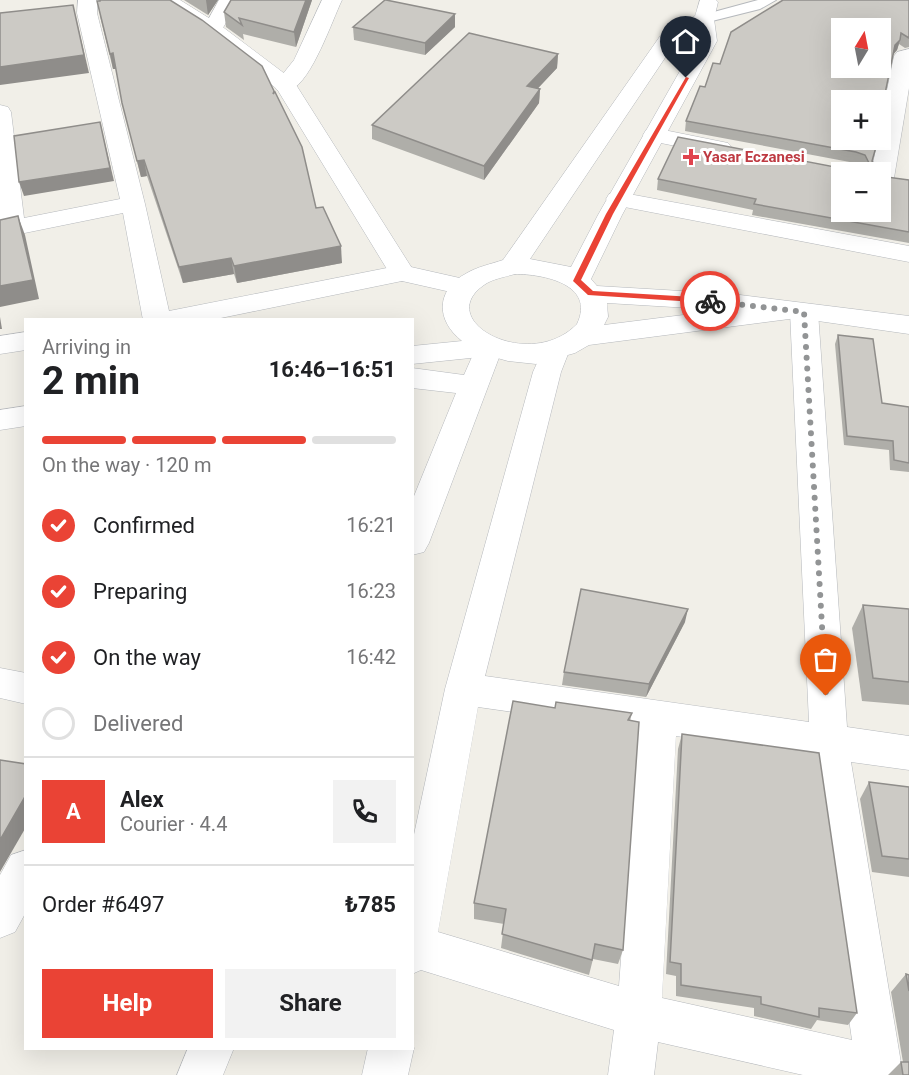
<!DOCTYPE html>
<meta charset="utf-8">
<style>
body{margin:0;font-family:Roboto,sans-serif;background:#f2f2f2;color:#202124;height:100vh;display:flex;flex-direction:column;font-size:22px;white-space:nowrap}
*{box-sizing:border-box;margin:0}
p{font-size:20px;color:#757577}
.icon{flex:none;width:33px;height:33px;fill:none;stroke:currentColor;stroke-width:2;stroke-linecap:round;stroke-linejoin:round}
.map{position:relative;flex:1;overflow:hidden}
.details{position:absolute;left:24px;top:318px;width:390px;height:732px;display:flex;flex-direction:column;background:#fff;border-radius:0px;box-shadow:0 6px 24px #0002}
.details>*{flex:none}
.needle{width:39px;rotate:10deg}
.tools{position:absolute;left:831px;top:18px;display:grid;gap:12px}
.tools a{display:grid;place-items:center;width:60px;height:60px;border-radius:0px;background:#fff;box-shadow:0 6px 24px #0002;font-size:30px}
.pin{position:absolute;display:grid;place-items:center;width:51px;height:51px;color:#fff;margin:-62px -26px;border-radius:50% 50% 50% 0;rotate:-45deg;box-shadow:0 0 6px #0007}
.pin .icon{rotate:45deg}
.courier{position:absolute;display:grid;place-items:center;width:60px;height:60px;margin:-30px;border:4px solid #ea4335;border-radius:50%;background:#fff;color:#222;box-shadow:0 2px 8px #0007}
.head em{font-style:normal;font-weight:700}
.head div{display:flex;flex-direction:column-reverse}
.head{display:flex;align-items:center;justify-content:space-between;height:102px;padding:0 18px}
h1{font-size:39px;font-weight:700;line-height:45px}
.bar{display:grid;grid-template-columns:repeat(4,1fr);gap:9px 6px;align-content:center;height:72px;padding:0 18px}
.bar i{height:8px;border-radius:4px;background:#e0e0e0}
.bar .current{background:#ea4335}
.bar p{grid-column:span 4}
.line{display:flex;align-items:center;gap:15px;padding:0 18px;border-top:2px solid #e0e0e0}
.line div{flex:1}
.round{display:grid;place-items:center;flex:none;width:63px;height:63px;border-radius:0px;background:#f2f2f2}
ol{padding:0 18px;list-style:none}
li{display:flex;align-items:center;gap:18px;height:66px}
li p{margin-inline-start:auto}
li .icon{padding:6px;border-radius:50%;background:#ea4335;color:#fff;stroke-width:4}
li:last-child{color:#757577}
li i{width:33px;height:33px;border:3px solid #e0e0e0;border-radius:50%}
.button{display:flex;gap:12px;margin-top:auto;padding:12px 18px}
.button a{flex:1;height:69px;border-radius:0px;background:#ea4335;color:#fff;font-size:24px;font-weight:700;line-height:69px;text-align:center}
.button a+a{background:#f2f2f2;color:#202124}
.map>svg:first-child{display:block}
</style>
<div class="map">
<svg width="909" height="1075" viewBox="0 0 909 1075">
<rect width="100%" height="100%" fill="#f1efe8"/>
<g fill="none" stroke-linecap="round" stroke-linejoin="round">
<defs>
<path id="service" d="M758 0H776L760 9 704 23 697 19 699 16Z"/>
<g id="minor">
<path d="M78 0H98L97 13 145 204 169 311 402 265 473 281 477 287 473 293 464 295 402 281 211 320H143L123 213 0 238V105L8 107 11 112 24 218 120 199 77 13Z"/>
<path d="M219 0H239L220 33H206L203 29Z"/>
<path d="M322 0H342C332 21 312 80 291 90 287 92 282 91 277 90L274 85 294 60Z"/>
<path d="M909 49V88L894 178 890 183 882 185 880 172H871L878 140H880V124L894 56 897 52Z"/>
<path d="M654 128 728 143 732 148 728 153 720 155 646 140 643 135 646 130Z"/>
<path d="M618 192 909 246V262L609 204 606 199 609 194Z"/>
<path d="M804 304 814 306 818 312 847 727 909 736V770L851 762 903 1075H803L658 1042 654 1075H608L614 1030 421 970 412 974V844L445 689 533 372 546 343 556 340 566 343 570 349 561 372 485 676 809 722 790 312 794 306ZM478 707 638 730 619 986 438 932ZM676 736 812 756 852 1040 662 998Z"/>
<path d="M26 332V350L0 354V336Z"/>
<path d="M489 338 499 341 503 347 429 543 424 552 412 555V501L456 393 412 388V368L464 375 479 341Z"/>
<path d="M0 668 26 673V704L0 698Z"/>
<path d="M26 850V912L15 932 0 938V875L11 855Z"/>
<path d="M412 1044 414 1048 408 1075H362L368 1048H412Z"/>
<path d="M188 1048H234L223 1075H177Z"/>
</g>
<g id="tertiary">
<path d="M156 0H180L220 25 293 80 415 273 411 279 402 281 393 279 277 89 206 33 159 4Z"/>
<path d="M700 0H716L718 2 714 19 717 41 622 215 591 279 597 286 732 294 909 316V334L797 318 589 345 575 353 536 364 508 361 490 356 412 364V346L462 341C435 320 436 289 467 273 477 267 491 264 503 260L663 32 695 16ZM696 31 697 41 598 215 571 267 530 259 677 40ZM515 274C543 274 596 284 577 324 530 373 432 321 484 285 492 279 505 277 515 274ZM607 303 723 310 604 325 608 317Z"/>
<path d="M26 406V426L0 430V410Z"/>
</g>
</defs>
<use href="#service" stroke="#b5b8bc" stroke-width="2"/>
<use href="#minor" stroke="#b5b8bc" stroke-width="1"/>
<use href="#tertiary" stroke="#b5b8bc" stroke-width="1"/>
<use href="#service" fill="#fff" fill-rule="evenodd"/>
<use href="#minor" fill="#fff" fill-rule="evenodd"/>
<use href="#tertiary" fill="#fff" fill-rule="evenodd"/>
</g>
<g fill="#afaea9">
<path d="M184 0H218L208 15Z"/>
<path d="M312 0 296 47 243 34 244 40 226 27 224 12Z"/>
<path d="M909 0V47L905 48 899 44 897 50 893 54 881 113 878 140 872 161 874 164 842 172 909 180V243L752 215 753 210 657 190 658 179 845 169 855 163 685 131 686 121 705 87 720 64Z"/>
<path d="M100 16 274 91 316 208 342 263 237 283 234 274 183 283 147 176 141 177 122 103 116 69H113Z"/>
<path d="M353 27H455L425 55 354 40Z"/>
<path d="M558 54 557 68 538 88 540 89 539 103 484 180 372 139V125Z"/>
<path d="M838 335 882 403 909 407V472L890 470 889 450 844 445 835 344Z"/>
<path d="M863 605 909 609V705L862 701 852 628Z"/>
<path d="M685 622 646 697 562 685 564 672Z"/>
<path d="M555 708 632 713 630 721 623 950 618 964 593 959 589 975 501 948 504 924 474 919V903Z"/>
<path d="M682 734 857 1013 848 1025 817 1020 811 1029 754 1016V1008L676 996V976L666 974 678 749Z"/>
<path d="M869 782 909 787V877L872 872 860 799Z"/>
<path d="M906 974 909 975V1075H888L901 1062H903L891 992Z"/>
</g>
<g fill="#8f8d8a">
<path d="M206 0H218L208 15Z"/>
<path d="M306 0H312L296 47 294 32Z"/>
<path d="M73 5 89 73 0 85V67Z"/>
<path d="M455 14V27L425 55V43Z"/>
<path d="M900 40 897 50 892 56 895 45Z"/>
<path d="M113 53 117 69H113L110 54Z"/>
<path d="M558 54 557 68 527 100V86Z"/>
<path d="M540 89 539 103 484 180V166Z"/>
<path d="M100 122 114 181 24 196 19 182Z"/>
<path d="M144 160 147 176 141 177 137 161Z"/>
<path d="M18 216 25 235 39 299 0 307V286Z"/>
<path d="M341 246 342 263 237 283 234 266Z"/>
<path d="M231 258 234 274 183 283 179 267Z"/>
<path d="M0 317 2 329H0Z"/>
<path d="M688 609 685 622 646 697 649 684Z"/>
<path d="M26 795V827L0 872V840Z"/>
</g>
<g fill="#cccac5" stroke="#8f8d8a" stroke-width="1.5" fill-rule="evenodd">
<path d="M100 0H170L202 20 262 66 274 91 273 94 275 92 302 147 316 208 323 207 341 246 234 266 231 258 179 267 144 160 137 161 122 103 113 53 110 54 97 1H100Z"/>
<path d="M231 0H306L294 32 239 18 242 25 224 12Z"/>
<path d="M385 0H386L455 14 425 43 353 27Z"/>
<path d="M783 0H909V38L901 33 900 40 895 45 881 113 880 129V100H842V140H878L872 161 874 164H881L880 172H842V212H880V176L909 180V232L754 204 756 199 658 179 678 137 845 169 847 164 869 163 865 155 856 152 686 121 700 86 705 87 713 63 720 64 731 32ZM842 28H880V68H842Z"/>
<path d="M73 5 84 55 0 67V13Z"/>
<path d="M469 33 558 54 527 86 540 89 484 166 372 125Z"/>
<path d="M100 122 110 168 19 182 14 136Z"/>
<path d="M18 216 33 280 0 286V220Z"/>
<path d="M838 335 873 339 882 403 909 407V463L894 460 893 441 847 436Z"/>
<path d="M581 589 688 609 649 684 564 672Z"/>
<path d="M863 605 909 609V682L873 678Z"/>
<path d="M513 701 555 708 556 702 632 713 628 720 639 722 623 950 595 944 592 960 502 934 506 909 474 903Z"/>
<path d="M682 734 819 753 857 1013 819 1008V1017L761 1004V997L681 985V964L670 962Z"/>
<path d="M0 760 26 764V795L0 840Z"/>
<path d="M869 782 909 787V859L882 856Z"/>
<path d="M906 974 909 975V991Z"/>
<path d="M901 1062H909V1075H903Z"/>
</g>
<path fill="#ea4335" d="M686 77 689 78 613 214 581 280 593 291 710 298 714 301 710 303 588 295 573 281 606 214Z"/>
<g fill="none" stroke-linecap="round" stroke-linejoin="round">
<path stroke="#929495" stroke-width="6" stroke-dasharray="0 10.8" d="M710 301 804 312 826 696"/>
</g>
<path fill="#e0444e" stroke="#fff" stroke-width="2" d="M688 148h6v6h6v6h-6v6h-6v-6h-6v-6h6z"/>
<g text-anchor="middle" stroke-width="6" stroke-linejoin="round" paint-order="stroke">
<g font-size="15" font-weight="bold" fill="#be3a42" stroke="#fff" text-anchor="start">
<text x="703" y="162">Yasar Eczanesi</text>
</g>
</g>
</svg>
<div class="tools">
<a><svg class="needle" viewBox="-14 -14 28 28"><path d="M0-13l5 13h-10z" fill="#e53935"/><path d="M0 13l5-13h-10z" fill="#757577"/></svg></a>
<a>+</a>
<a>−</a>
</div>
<div class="pin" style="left:826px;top:696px;background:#ea580c"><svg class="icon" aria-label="bag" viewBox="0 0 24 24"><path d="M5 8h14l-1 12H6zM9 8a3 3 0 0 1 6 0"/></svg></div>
<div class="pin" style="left:686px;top:78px;background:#1f2937"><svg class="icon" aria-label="home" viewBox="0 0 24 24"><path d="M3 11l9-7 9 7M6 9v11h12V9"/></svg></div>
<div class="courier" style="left:710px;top:301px"><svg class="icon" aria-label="bike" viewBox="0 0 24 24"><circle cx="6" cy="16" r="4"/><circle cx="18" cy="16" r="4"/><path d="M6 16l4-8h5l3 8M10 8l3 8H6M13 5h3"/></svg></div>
<section class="details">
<div class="head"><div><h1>2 min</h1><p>Arriving in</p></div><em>16:46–16:51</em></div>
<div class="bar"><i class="current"></i><i class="current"></i><i class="current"></i><i></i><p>On the way · 120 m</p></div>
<ol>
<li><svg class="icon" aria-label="check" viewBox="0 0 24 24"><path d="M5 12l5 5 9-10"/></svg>Confirmed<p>16:21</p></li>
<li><svg class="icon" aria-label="check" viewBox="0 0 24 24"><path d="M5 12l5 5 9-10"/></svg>Preparing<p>16:23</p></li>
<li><svg class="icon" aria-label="check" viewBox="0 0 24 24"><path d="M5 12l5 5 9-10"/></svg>On the way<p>16:42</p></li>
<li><i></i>Delivered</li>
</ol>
<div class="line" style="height:108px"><b class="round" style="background:#ea4335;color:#fff">A</b><div><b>Alex</b><p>Courier · 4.4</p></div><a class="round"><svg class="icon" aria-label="phone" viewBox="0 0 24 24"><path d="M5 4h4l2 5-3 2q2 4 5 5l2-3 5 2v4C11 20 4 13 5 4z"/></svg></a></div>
<div class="line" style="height:78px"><div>Order #6497</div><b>₺785</b></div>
<div class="button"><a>Help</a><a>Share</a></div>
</section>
</div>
